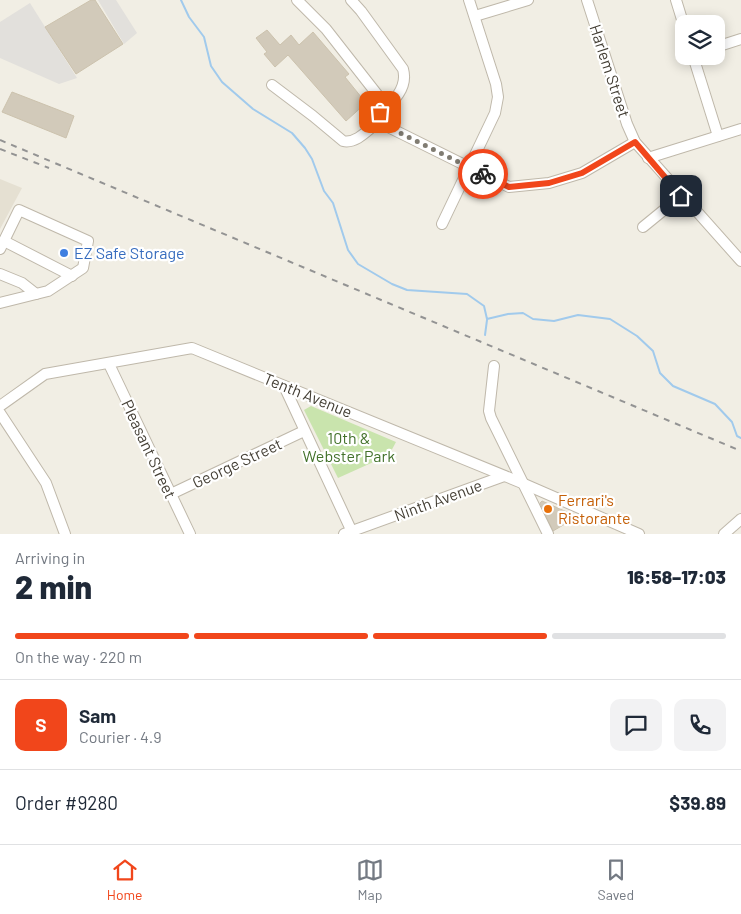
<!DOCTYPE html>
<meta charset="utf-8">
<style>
body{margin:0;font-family:Barlow,sans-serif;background:#f2f2f3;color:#1f2937;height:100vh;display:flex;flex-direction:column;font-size:19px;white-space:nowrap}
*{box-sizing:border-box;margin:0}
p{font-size:16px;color:#747a83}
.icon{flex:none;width:28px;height:28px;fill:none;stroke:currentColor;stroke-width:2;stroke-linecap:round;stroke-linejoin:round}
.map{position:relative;height:534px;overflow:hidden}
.drawer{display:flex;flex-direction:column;background:#fff;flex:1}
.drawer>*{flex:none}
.controls{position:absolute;left:675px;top:15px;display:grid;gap:10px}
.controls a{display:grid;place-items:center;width:50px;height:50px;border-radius:10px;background:#fff;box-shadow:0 2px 12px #0003;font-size:25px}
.pin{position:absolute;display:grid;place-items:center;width:42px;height:42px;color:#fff;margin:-21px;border-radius:10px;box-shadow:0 2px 8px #0006}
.courier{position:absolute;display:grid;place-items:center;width:50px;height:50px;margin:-25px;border:4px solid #f1461b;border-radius:50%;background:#fff;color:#222;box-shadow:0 1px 6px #0007}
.summary em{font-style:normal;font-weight:800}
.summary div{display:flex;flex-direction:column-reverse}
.summary{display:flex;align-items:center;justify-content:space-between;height:85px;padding:0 15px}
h1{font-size:32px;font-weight:800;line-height:38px}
.bar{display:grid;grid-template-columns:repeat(4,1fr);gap:8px 5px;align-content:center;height:60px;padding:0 15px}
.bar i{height:6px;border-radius:4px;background:#e0e1e3}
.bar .current{background:#f1461b}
.bar p{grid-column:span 4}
.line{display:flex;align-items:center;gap:12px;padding:0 15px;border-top:1px solid #e0e1e3}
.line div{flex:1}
.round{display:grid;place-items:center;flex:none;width:52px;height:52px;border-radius:10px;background:#f2f2f3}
.tabs{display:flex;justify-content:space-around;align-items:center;height:70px;border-top:1px solid #e0e1e3;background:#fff;font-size:14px;color:#747a83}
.tabs a{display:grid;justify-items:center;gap:2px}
.tabs .current{color:#f1461b}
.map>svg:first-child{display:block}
</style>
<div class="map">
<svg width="741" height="534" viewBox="0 0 741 534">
<rect width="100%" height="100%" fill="#f1eee4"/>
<path fill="#e5e0d2" d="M0 179 22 188 0 229Z"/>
<path fill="#c9e4ad" d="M311 406 396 442 389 455 338 478 304 410Z"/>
<g fill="#e2e0dc">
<path d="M98 0H116L137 33 124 44Z"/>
<path d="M30 3 77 78 59 84 0 58V22Z"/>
</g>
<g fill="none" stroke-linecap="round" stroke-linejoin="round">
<g stroke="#a1caec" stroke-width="2">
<path d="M181 0 189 17 204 37 211 66 222 82 253 109 292 133 305 148 312 159 324 191 333 203 348 250 358 264 392 284 407 290 467 294 484 306 487 319 508 314 523 313 533 319 554 321 578 315 610 319 637 336 653 351 660 373 673 386 715 404 732 422 737 436 741 438"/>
<path d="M485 335 487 320"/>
</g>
</g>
<g fill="#d2caba" stroke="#ccc2ad">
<path d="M91 0H95L123 44 76 74 45 27Z"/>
<path d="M267 30 280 45 291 35 299 45 313 32 349 74 345 77 366 103 346 121 288 55 275 67 264 54 267 52 256 38Z"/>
<path d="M12 92 74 116 66 138 2 112Z"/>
<path d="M542 501 567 512 570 521 553 531 540 503Z"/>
</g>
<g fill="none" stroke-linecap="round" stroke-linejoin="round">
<defs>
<g id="minor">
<path d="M297 0 326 29 387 107"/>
<path d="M351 0 361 11 403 69C408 87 394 102 380 112L378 122"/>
<path d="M587 0 627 124 635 142 741 261"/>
<path d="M676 0 684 26"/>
<path d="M475 16 528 0"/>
<path d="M716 47 741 39"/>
<path d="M693 56 718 136"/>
<path d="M272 85 313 116 343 141C356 144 368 130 378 122L509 187 549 183 582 173 635 142"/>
<path d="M648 158 741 129"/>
<path d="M442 224 495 113 498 97 496 84 469 0"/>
<path d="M643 227 681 196"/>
<path d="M4 241 72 276"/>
<path d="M0 249 19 210 88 241 83 268 48 291 0 303"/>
<path d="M0 274 22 283 36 294"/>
<path d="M109 364 190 534"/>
<path d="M494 366 489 411 491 418 548 534"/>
<path d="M284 386 353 534"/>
<path d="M0 406 45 374 192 348 522 483 639 534"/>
<path d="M0 413 46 483 65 534"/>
<path d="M171 494 304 431"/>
<path d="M344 534 504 476"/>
<path d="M724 534 741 519"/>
</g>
</defs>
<use href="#minor" stroke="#bfb8aa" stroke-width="12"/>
<use href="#minor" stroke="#fff" stroke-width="10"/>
<g stroke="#939393" stroke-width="2" stroke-dasharray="6 6" stroke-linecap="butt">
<path d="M0 140 741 451"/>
<path d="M0 149 49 168"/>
</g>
</g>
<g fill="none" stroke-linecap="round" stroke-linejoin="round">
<path stroke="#807c72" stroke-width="5" stroke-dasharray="0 9" d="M380 112 378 122 483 174"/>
<path stroke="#f1461b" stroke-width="6" d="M483 174 509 187 549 183 582 173 635 142 681 196"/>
</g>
<circle fill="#3f7fe0" stroke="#fff" stroke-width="2" cx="64" cy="253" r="5"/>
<circle fill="#e8710a" stroke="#fff" stroke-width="2" cx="548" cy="509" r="5"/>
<g text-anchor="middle" stroke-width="4.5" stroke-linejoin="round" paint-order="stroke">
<g font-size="16" fill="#433e34" stroke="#fff">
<text transform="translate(610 71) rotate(72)" y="6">Harlem Street</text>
<text transform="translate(308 395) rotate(22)" y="6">Tenth Avenue</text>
<text transform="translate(149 449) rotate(65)" y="6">Pleasant Street</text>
<text transform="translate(237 463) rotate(-25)" y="6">George Street</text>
<text transform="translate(438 500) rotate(-20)" y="6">Ninth Avenue</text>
</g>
<g font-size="16" fill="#366cbe" stroke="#fff" text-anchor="start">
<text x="74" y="259">EZ Safe Storage</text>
</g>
<g font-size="16" fill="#42712a" stroke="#fff">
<text x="349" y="444">10th &amp;<tspan x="349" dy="18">Webster Park</tspan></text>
</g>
<g font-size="16" fill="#c56008" stroke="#fff" text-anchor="start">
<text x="558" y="506">Ferrari's<tspan x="558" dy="18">Ristorante</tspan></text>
</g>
</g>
</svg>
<div class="controls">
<a><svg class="icon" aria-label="layers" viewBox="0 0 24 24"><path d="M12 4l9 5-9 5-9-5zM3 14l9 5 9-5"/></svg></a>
</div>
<div class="pin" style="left:380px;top:112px;background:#ea580c"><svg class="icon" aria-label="bag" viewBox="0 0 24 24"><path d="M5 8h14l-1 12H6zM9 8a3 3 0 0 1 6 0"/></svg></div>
<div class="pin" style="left:681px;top:196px;background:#1f2937"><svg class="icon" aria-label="home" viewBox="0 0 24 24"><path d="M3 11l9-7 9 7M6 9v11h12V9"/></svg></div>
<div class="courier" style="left:483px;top:174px"><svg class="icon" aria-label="bike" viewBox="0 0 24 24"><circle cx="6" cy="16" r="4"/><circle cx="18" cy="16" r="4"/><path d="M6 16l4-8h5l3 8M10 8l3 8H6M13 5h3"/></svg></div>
</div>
<section class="drawer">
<div class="summary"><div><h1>2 min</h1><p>Arriving in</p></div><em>16:58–17:03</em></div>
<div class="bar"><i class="current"></i><i class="current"></i><i class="current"></i><i></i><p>On the way · 220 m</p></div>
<div class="line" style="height:90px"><b class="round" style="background:#f1461b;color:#fff">S</b><div><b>Sam</b><p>Courier · 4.9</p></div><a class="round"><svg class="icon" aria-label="chat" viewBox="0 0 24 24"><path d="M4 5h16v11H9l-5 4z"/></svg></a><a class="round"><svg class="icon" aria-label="phone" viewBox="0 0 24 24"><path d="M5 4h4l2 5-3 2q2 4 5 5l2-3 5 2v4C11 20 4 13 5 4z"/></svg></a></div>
<div class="line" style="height:65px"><div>Order #9280</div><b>$39.89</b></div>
</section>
<nav class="tabs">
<a class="current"><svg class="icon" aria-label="home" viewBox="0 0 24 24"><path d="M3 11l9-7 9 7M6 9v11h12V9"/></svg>Home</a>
<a><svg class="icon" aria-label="map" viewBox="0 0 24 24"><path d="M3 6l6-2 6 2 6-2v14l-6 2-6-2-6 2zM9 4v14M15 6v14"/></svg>Map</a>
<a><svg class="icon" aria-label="saved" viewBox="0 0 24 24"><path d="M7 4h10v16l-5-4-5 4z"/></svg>Saved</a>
</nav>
